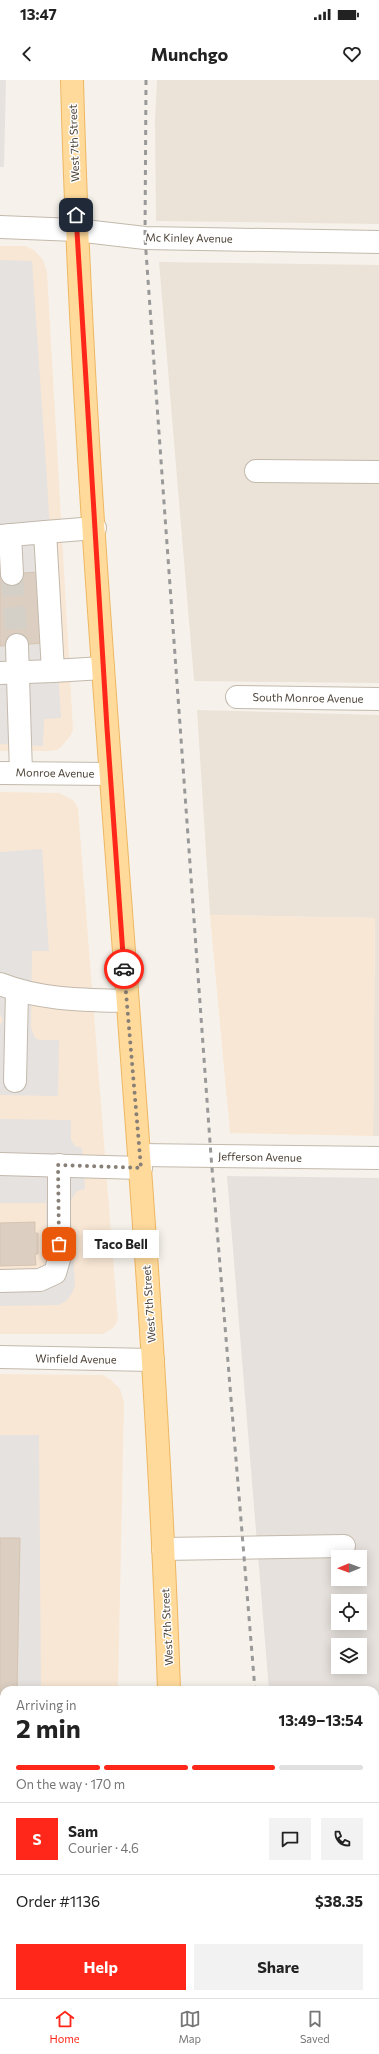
<!DOCTYPE html>
<meta charset="utf-8">
<style>
body{margin:0;font-family:Commissioner,sans-serif;background:#f2f2f2;color:#222;height:100vh;display:flex;flex-direction:column;font-size:15px;white-space:nowrap}
*{box-sizing:border-box;margin:0}
p{font-size:13px;color:#767676}
.icon{flex:none;width:22px;height:22px;fill:none;stroke:currentColor;stroke-width:2;stroke-linecap:round;stroke-linejoin:round}
.map{position:relative;flex:1;overflow:hidden}
.sheet{position:absolute;left:0px;top:1606px;width:379px;height:312px;display:flex;flex-direction:column;background:#fff;border-radius:12px 12px 0 0;box-shadow:0 2px 10px #0003}
.sheet>*{flex:none}
.needle{width:26px;rotate:269deg}
.tools{position:absolute;left:331px;top:1470px;display:grid;gap:8px}
.tools a{display:grid;place-items:center;width:36px;height:36px;border-radius:0px;background:#fff;box-shadow:0 2px 10px #0003;font-size:20px}
.pin{position:absolute;display:grid;place-items:center;width:34px;height:34px;color:#fff;margin:-17px;border-radius:8px;box-shadow:0 2px 6px #0006}
.courier{position:absolute;display:grid;place-items:center;width:40px;height:40px;margin:-20px;border:3px solid #ff2719;border-radius:50%;background:#fff;color:#222;box-shadow:0 1px 5px #0007}
.bubble{position:absolute;height:28px;border-radius:0px;background:#fff;box-shadow:0 2px 10px #0003;font-size:13px;font-weight:700;line-height:28px;text-align:center}
.overview em{font-style:normal;font-weight:700}
.overview div{display:flex;flex-direction:column-reverse}
.overview{display:flex;align-items:center;justify-content:space-between;height:68px;padding:0 16px}
h1{font-size:26px;font-weight:700;line-height:30px}
.bar{display:grid;grid-template-columns:repeat(4,1fr);gap:6px 4px;align-content:center;height:48px;padding:0 16px}
.bar i{height:5px;border-radius:3px;background:#e0e0e0}
.bar .selected{background:#ff2719}
.bar p{grid-column:span 4}
.line{display:flex;align-items:center;gap:10px;padding:0 16px;border-top:1px solid #e0e0e0}
.line div{flex:1}
.round{display:grid;place-items:center;flex:none;width:42px;height:42px;border-radius:0px;background:#f2f2f2}
.button{display:flex;gap:8px;margin-top:auto;padding:8px 16px}
.button a{flex:1;height:46px;border-radius:0px;background:#ff2719;color:#fff;font-size:16px;font-weight:700;line-height:46px;text-align:center}
.button a+a{background:#f2f2f2;color:#222}
.status{display:flex;justify-content:space-between;align-items:center;height:28px;padding:0 20px;background:#fff;direction:ltr}
.status svg{height:11px;fill:currentColor}
header{display:flex;justify-content:space-between;align-items:center;height:52px;padding:0 16px;background:#fff;font-size:18px;font-weight:700}
.dock{display:flex;justify-content:space-around;align-items:center;height:56px;border-top:1px solid #e0e0e0;background:#fff;font-size:11px;color:#767676}
.dock a{display:grid;justify-items:center;gap:2px}
.dock .selected{color:#ff2719}
.map>svg:first-child{display:block}
</style>
<div class="status"><b>13:47</b><svg viewBox="0 0 49 12"><path d="M0 12V9h3v3zM5 12V6h3v6zM10 12V3h3v9zM15 12V0h3v12zM26 1h20v11H26zM47 4h2v5h-2z"/></svg></div>
<header><svg class="icon" aria-label="back" viewBox="0 0 24 24"><path d="M15 5l-7 7 7 7"/></svg>Munchgo<svg class="icon" aria-label="heart" viewBox="0 0 24 24"><path d="M12 20l-8-8c-3-5 5-10 8-4 3-6 11-1 8 4z"/></svg></header>
<div class="map">
<svg width="379" height="1918" viewBox="0 0 379 1918">
<rect width="100%" height="100%" fill="#f6f2eb"/>
<g fill="#ebe3d8">
<path d="M157 0H379V144L156 141 155 40Z"/>
<path d="M159 182 379 185V603L194 601Z"/>
<path d="M197 630 379 635V1056H373L375 838 210 835Z"/>
</g>
<g fill="#f9e7d5">
<path d="M0 166H25L34 170 43 180 47 192 73 649 71 655 61 667 57 670 48 671H0Z"/>
<path d="M0 712 59 713 73 720 78 728 117 1230 118 1240 113 1248 103 1254H0Z"/>
<path d="M210 835 375 838 373 1056 230 1053Z"/>
<path d="M0 1294 103 1295 111 1300 120 1309 124 1323 118 1610H4V1914H131V1918H0Z"/>
</g>
<path fill="#e6e1dc" fill-rule="evenodd" d="M227 1096 379 1098V1918H313L312 1914H375V1610H269ZM338 1477H360V1499H338ZM338 1521H360V1543H338ZM338 1565H360V1587H338Z"/>
<g fill="#e5e2df">
<path d="M0 0H6L4 87H0Z"/>
<path d="M0 180 32 181 47 400 61 638 44 639 43 666 0 664Z"/>
<path d="M42 769 49 871H32L31 948 35 958 40 960H59L58 1016 0 1015V945L3 940 0 934V772Z"/>
<path d="M0 1039 71 1040V1060L75 1066 82 1068 85 1109 77 1111 70 1121 75 1206 72 1213 66 1221 59 1225 0 1226V1191H40L46 1186V1123H0Z"/>
<path d="M0 1355H39L41 1610H4V1763L0 1764Z"/>
</g>
<g fill="#dccfc2" stroke="#d5c4b1">
<path d="M42 492 46 563 0 566V494Z"/>
<path d="M35 1142V1153H38V1174H35L36 1185 0 1186V1143Z"/>
<path d="M0 1458H20L17 1610H4V1714H0Z"/>
</g>
<g fill="none" stroke-linecap="round" stroke-linejoin="round">
<path stroke="#d4cfc7" stroke-width="22" stroke-dasharray="22 11" stroke-linecap="butt" d="M12 494 17 565"/>
<defs>
<g id="minor">
<path d="M0 147 76 150 145 158 379 162"/>
<path d="M256 391 379 392"/>
<path d="M45 452 95 448"/>
<path d="M10 455 12 494"/>
<path d="M0 456 45 452 53 591 0 593"/>
<path d="M17 565 21 693"/>
<path d="M53 591 103 588"/>
<path d="M237 617 379 619"/>
<path d="M0 693 110 694"/>
<path d="M0 904C40 920 84 920 127 921"/>
<path d="M15 1001 17 911"/>
<path d="M140 1075 379 1078"/>
<path d="M0 1084 141 1088"/>
<path d="M0 1201 40 1200 55 1193 59 1179V1085"/>
<path d="M0 1277 153 1280"/>
<path d="M163 1469 344 1466"/>
<path d="M0 1879 4 1878"/>
</g>
<g id="major">
<path d="M72 0C86 538 151 1073 169 1610"/>
<path d="M102 1914 108 1918"/>
<path d="M179 1914V1918"/>
</g>
</defs>
<use href="#minor" stroke="#c3b9ac" stroke-width="24"/>
<use href="#major" stroke="#eeb761" stroke-width="24"/>
<use href="#minor" stroke="#fff" stroke-width="22"/>
<use href="#major" stroke="#ffda9b" stroke-width="22"/>
<g stroke="#999" stroke-width="3" stroke-dasharray="5 5" stroke-linecap="butt">
<path d="M146 0 145 158 211 1076 255 1610"/>
<path d="M278 1914V1918"/>
<path d="M292 1914 293 1918"/>
</g>
</g>
<g fill="none" stroke-linecap="round" stroke-linejoin="round">
<path stroke="#888076" stroke-width="4" stroke-dasharray="0 7.2" d="M59 1164 58 1085 141 1088 124 889"/>
<path stroke="#ff2719" stroke-width="5" d="M76 135 107 648 124 889"/>
</g>
<g text-anchor="middle" stroke-width="3" stroke-linejoin="round" paint-order="stroke">
<g font-size="11" fill="#4c4237" stroke="#fff">
<text transform="translate(74 63) rotate(-92)" y="4">West 7th Street</text>
<text transform="translate(189 158) rotate(1)" y="4">Mc Kinley Avenue</text>
<text transform="translate(308 618) rotate(1)" y="4">South Monroe Avenue</text>
<text transform="translate(55 693) rotate(1)" y="4">Monroe Avenue</text>
<text transform="translate(260 1077) rotate(1)" y="4">Jefferson Avenue</text>
<text transform="translate(149 1224) rotate(-94)" y="4">West 7th Street</text>
<text transform="translate(76 1279) rotate(1)" y="4">Winfield Avenue</text>
<text transform="translate(167 1547) rotate(-93)" y="4">West 7th Street</text>
</g>
</g>
</svg>
<div class="tools">
<a><svg class="needle" viewBox="-14 -14 28 28"><path d="M0-13l5 13h-10z" fill="#e53935"/><path d="M0 13l5-13h-10z" fill="#767676"/></svg></a>
<a><svg class="icon" aria-label="locate" viewBox="0 0 24 24"><circle cx="12" cy="12" r="6"/><path d="M12 2v4M12 18v4M2 12h4M18 12h4"/></svg></a>
<a><svg class="icon" aria-label="layers" viewBox="0 0 24 24"><path d="M12 4l9 5-9 5-9-5zM3 14l9 5 9-5"/></svg></a>
</div>
<div class="pin" style="left:59px;top:1164px;background:#ea580c"><svg class="icon" aria-label="bag" viewBox="0 0 24 24"><path d="M5 8h14l-1 12H6zM9 8a3 3 0 0 1 6 0"/></svg></div>
<div class="pin" style="left:76px;top:135px;background:#1f2937"><svg class="icon" aria-label="home" viewBox="0 0 24 24"><path d="M3 11l9-7 9 7M6 9v11h12V9"/></svg></div>
<div class="courier" style="left:124px;top:889px"><svg class="icon" aria-label="car" viewBox="0 0 24 24"><path d="M5 17H2v-5l4-1 3-4h7l3 4 3 1v5h-3M9 17h6M6 11h13"/><circle cx="7" cy="17" r="2"/><circle cx="17" cy="17" r="2"/></svg></div>
<div class="bubble" style="left:83px;top:1150px;width:76px">Taco Bell</div>
<section class="sheet">
<div class="overview"><div><h1>2 min</h1><p>Arriving in</p></div><em>13:49–13:54</em></div>
<div class="bar"><i class="selected"></i><i class="selected"></i><i class="selected"></i><i></i><p>On the way · 170 m</p></div>
<div class="line" style="height:72px"><b class="round" style="background:#ff2719;color:#fff">S</b><div><b>Sam</b><p>Courier · 4.6</p></div><a class="round"><svg class="icon" aria-label="chat" viewBox="0 0 24 24"><path d="M4 5h16v11H9l-5 4z"/></svg></a><a class="round"><svg class="icon" aria-label="phone" viewBox="0 0 24 24"><path d="M5 4h4l2 5-3 2q2 4 5 5l2-3 5 2v4C11 20 4 13 5 4z"/></svg></a></div>
<div class="line" style="height:52px"><div>Order #1136</div><b>$38.35</b></div>
<div class="button"><a>Help</a><a>Share</a></div>
</section>
</div>
<nav class="dock">
<a class="selected"><svg class="icon" aria-label="home" viewBox="0 0 24 24"><path d="M3 11l9-7 9 7M6 9v11h12V9"/></svg>Home</a>
<a><svg class="icon" aria-label="map" viewBox="0 0 24 24"><path d="M3 6l6-2 6 2 6-2v14l-6 2-6-2-6 2zM9 4v14M15 6v14"/></svg>Map</a>
<a><svg class="icon" aria-label="saved" viewBox="0 0 24 24"><path d="M7 4h10v16l-5-4-5 4z"/></svg>Saved</a>
</nav>
